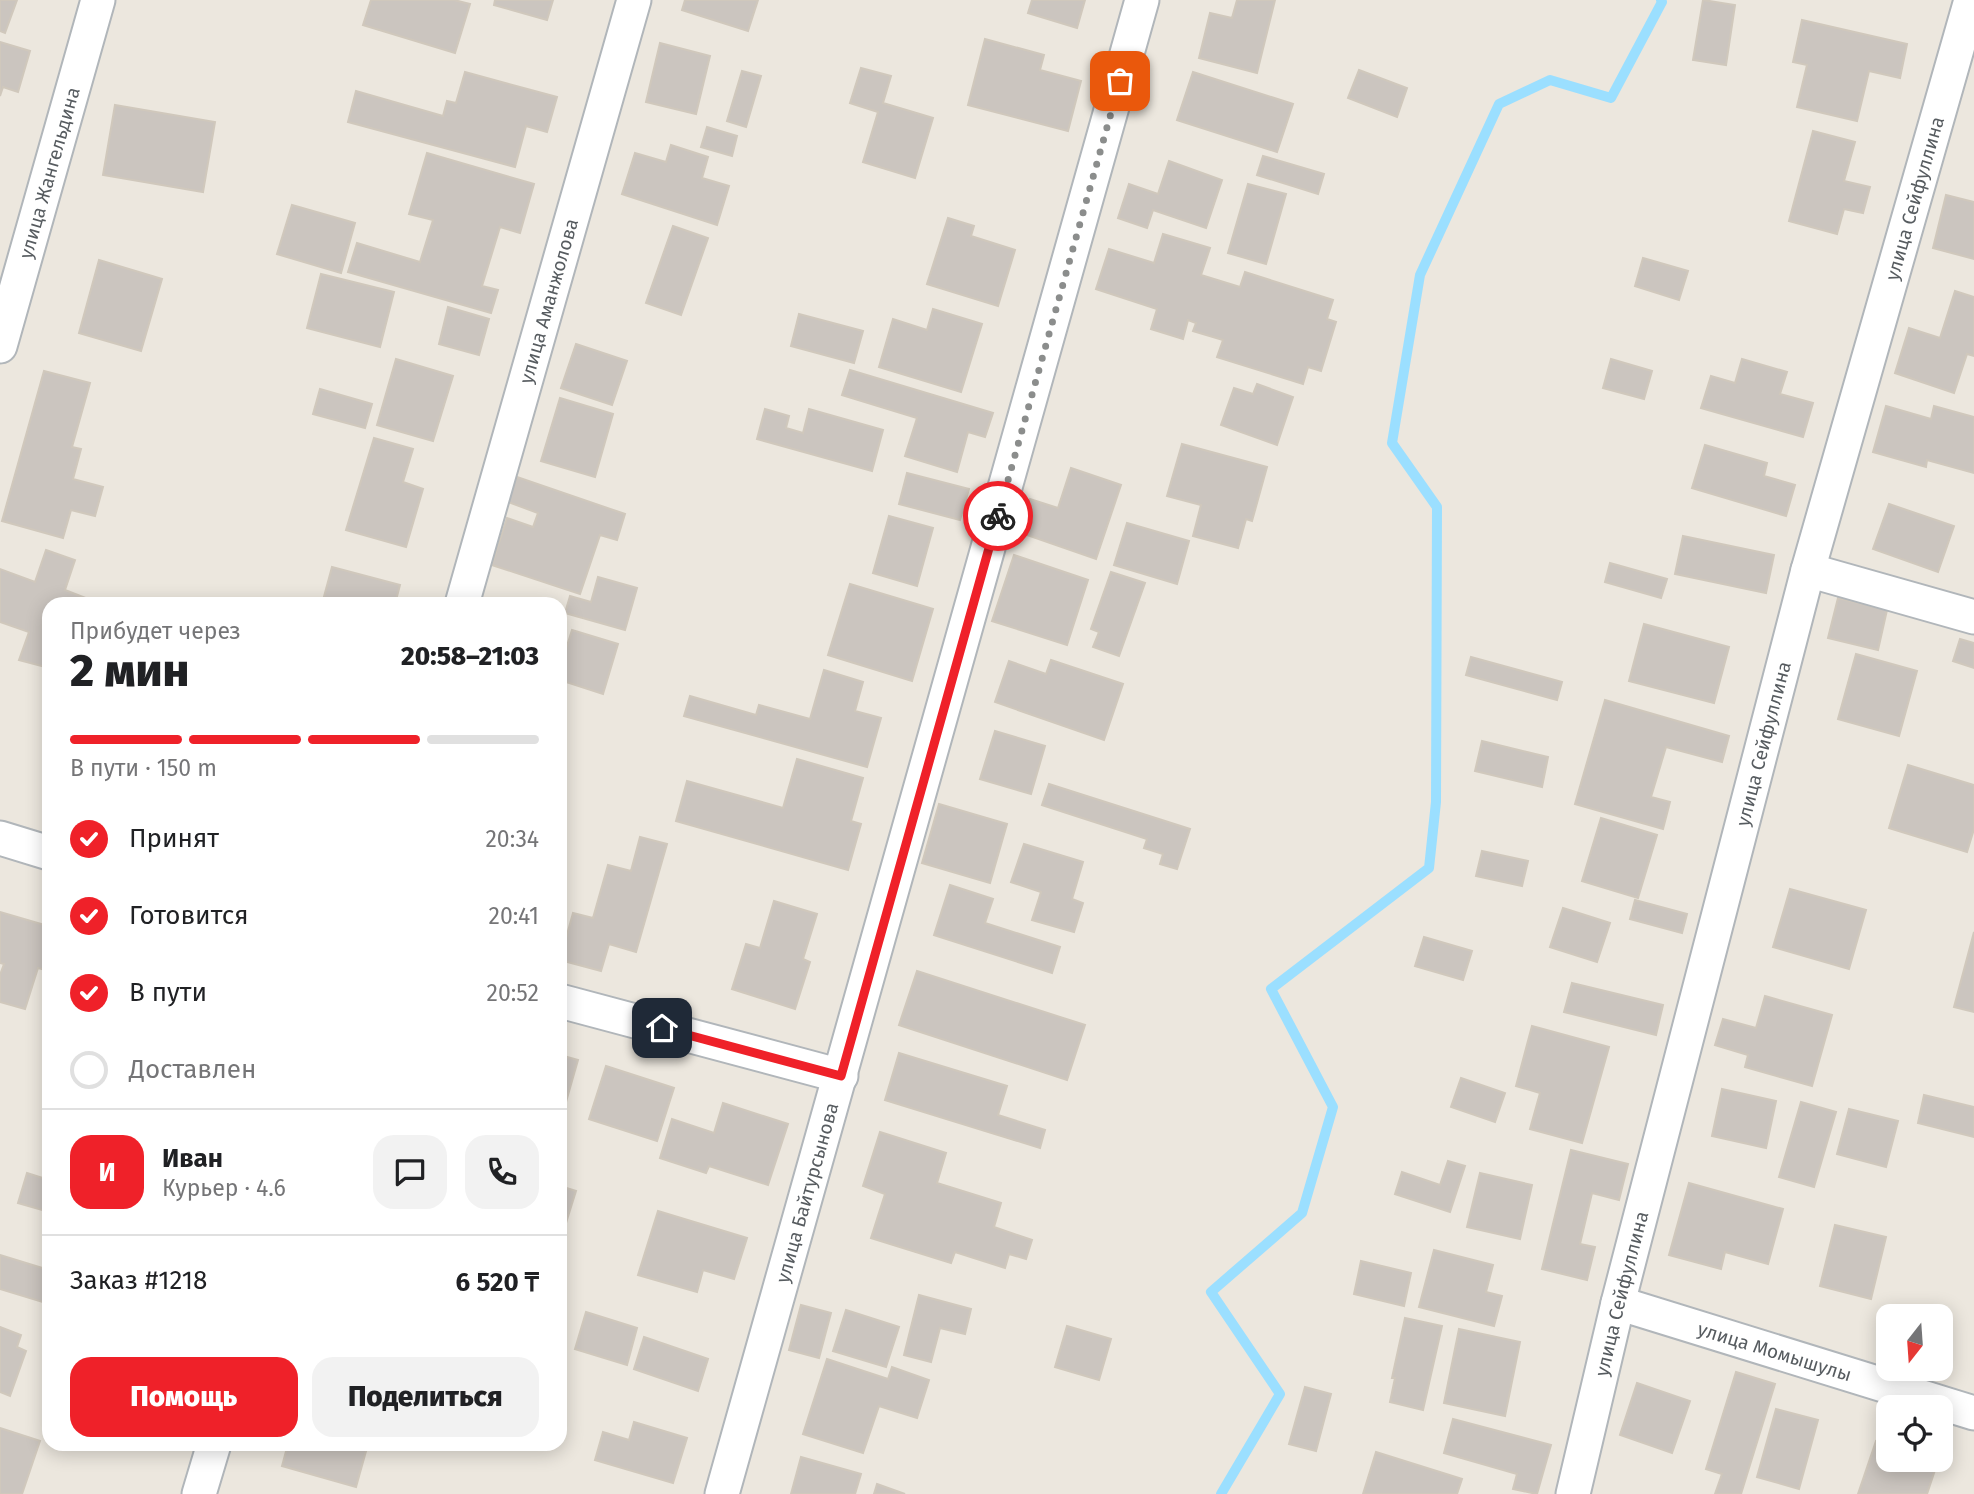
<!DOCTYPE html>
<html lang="ru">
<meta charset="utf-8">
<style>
body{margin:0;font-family:"Fira Sans",sans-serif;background:#f2f2f2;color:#202124;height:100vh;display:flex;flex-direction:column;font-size:26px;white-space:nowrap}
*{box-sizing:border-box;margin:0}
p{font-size:23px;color:#757577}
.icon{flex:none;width:38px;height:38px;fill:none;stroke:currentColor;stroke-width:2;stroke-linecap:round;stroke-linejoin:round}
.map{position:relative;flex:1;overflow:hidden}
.side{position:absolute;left:42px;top:597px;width:525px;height:854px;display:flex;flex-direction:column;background:#fff;border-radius:21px;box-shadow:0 4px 18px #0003}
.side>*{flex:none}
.needle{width:46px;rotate:197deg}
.buttons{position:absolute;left:1876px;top:1304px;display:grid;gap:14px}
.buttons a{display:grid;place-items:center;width:77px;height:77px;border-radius:14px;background:#fff;box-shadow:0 4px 18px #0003;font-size:35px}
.pin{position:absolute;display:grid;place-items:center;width:60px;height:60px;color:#fff;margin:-30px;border-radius:14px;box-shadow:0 4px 10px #0006}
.courier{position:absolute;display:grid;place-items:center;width:70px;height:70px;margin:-35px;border:5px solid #ef2129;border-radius:50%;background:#fff;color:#222;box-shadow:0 2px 9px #0007}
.headline em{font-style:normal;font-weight:800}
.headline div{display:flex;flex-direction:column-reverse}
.headline{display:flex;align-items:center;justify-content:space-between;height:119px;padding:0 28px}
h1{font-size:46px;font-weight:800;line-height:52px}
.bar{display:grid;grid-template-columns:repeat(4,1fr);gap:10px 7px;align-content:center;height:84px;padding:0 28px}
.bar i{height:9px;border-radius:5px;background:#e0e0e0}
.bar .active{background:#ef2129}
.bar p{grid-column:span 4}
.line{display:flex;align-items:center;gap:18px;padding:0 28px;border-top:2px solid #e0e0e0}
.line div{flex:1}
.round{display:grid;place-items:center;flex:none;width:74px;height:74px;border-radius:21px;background:#f2f2f2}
ol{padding:0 28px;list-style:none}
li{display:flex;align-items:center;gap:21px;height:77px}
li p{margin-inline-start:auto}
li .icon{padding:7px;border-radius:50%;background:#ef2129;color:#fff;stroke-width:4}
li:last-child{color:#757577}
li i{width:38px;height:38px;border:4px solid #e0e0e0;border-radius:50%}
.primary-button{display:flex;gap:14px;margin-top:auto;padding:14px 28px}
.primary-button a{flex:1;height:80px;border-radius:21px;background:#ef2129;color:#fff;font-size:28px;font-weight:800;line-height:80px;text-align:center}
.primary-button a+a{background:#f2f2f2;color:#202124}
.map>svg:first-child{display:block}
</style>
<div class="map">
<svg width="1974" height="1494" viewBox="0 0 1974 1494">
<rect width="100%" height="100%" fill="#ece7de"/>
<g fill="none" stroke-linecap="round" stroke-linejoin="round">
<path stroke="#9bdfff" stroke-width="10" d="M1221 1494 1280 1394 1211 1292 1302 1213 1333 1107 1271 989 1429 868 1436 802 1437 507 1392 443 1420 275 1499 104 1550 80 1611 98 1662 2 1661 0"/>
</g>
<g fill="#cbc5bf" stroke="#d0c8bc" stroke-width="2">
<path d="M0 0H17L5 33 0 31Z"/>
<path d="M371 0H454L470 4 455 53 363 25Z"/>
<path d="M495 0H553L547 20 494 5Z"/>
<path d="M685 0H758L748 31 682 10Z"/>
<path d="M1032 0H1085L1077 28 1028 13Z"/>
<path d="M1237 0H1275L1257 73 1199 58 1210 13 1232 18Z"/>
<path d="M1703 0 1735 5 1726 65 1693 60Z"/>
<path d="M1802 20 1907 44 1900 78 1869 71 1857 121 1797 107 1807 65 1793 62Z"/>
<path d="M985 39 1044 55 1040 70 1081 81 1068 131 968 105Z"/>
<path d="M0 42 30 51 18 92 3 87 0 96Z"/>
<path d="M660 43 710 56 696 114 646 102Z"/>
<path d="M861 68 891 76 883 103 933 118 915 178 863 162 878 112 850 103Z"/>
<path d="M1359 70 1407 88 1397 117 1348 98Z"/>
<path d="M742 71 761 76 746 127 727 121Z"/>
<path d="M465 72 557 97 547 132 526 126 515 167 348 122 356 91 443 116 447 101 456 103Z"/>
<path d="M1193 72 1293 104 1277 152 1177 120Z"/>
<path d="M115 105 215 122 203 192 103 175Z"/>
<path d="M707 127 737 136 732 156 701 147Z"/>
<path d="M1813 131 1855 142 1844 181 1870 187 1863 213 1844 209 1837 234 1789 221Z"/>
<path d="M671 145 708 157 702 178 729 186 717 225 622 194 635 153 666 162Z"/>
<path d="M427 153 534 184 520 233 500 227 482 286 498 290 491 313 348 272 357 243 420 262 433 220 409 214Z"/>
<path d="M1263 156 1324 174 1318 194 1257 175Z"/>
<path d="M1169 161 1222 180 1206 228 1153 210 1147 228 1118 218 1129 184 1158 194Z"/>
<path d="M1248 184 1286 194 1266 264 1228 253Z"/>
<path d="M1946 195 1974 202V259L1933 248Z"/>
<path d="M292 205 355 223 341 273 277 254Z"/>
<path d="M948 218 974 226 971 236 1015 250 998 306 927 284Z"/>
<path d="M673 226 708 238 681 315 646 303Z"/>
<path d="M1163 234 1210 248 1201 275 1240 287 1245 272 1333 300 1327 319 1336 322 1321 371 1308 367 1303 384 1217 357 1223 340 1193 331 1196 323 1188 320 1183 339 1151 329 1157 309 1096 289 1109 249 1154 263Z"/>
<path d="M1643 258 1688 271 1679 300 1635 286Z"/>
<path d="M99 260 162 279 141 351 79 333Z"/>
<path d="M321 274 394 292 380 347 307 328Z"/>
<path d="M1955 291 1974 297V356L1967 354 1954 393 1895 373 1909 328 1940 338Z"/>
<path d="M448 307 489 319 479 355 439 344Z"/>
<path d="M933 309 982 324 961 392 879 367 893 319 927 330Z"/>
<path d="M799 314 863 331 854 363 791 346Z"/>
<path d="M576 344 627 361 612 405 561 388Z"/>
<path d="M396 359 453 376 433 441 377 425Z"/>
<path d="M1611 359 1652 371 1644 399 1603 388Z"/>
<path d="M1742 359 1787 372 1780 394 1813 403 1803 437 1701 408 1711 376 1735 383Z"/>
<path d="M850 370 993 413 985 437 968 432 957 472 905 456 917 418 842 395Z"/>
<path d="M44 371 90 383 72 447 81 449 73 479 103 487 95 516 71 510 63 538 2 521Z"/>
<path d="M1257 384 1293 397 1277 445 1221 425 1234 388 1253 394Z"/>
<path d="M320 389 372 404 365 428 313 414Z"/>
<path d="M560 398 613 414 595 477 541 461Z"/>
<path d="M1886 406 1931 419 1934 406 1974 417V473L1927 460 1926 467 1873 452Z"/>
<path d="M765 409 789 416 786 428 803 433 809 409 883 430 872 471 757 439Z"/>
<path d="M374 438 413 449 403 482 423 489 406 547 346 530Z"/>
<path d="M1182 444 1267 467 1252 521 1246 519 1238 548 1193 536 1201 505 1167 496Z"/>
<path d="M1705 445 1767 463 1764 476 1795 485 1786 516 1692 488Z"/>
<path d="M1071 468 1121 485 1096 559 1018 532 1030 499 1058 508Z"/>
<path d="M907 473 969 489 960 520 899 504Z"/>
<path d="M517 477 625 514 617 540 600 535 580 594 492 565 507 518 533 527 538 513 508 502Z"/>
<path d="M1889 504 1954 526 1938 572 1873 549Z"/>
<path d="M889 516 933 528 917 586 873 573Z"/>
<path d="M1127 523 1189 541 1177 584 1114 565Z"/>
<path d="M1683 536 1774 555 1766 593 1675 574Z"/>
<path d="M46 550 75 560 65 590 101 604H49V668L19 660 29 632 0 622V569L35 582Z"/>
<path d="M1014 555 1088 580 1067 645 992 621Z"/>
<path d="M1610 563 1667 579 1661 598 1605 582Z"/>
<path d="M332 567 400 585 395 604H322Z"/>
<path d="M1111 572 1145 583 1119 656 1093 647 1099 632 1091 629Z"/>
<path d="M598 577 637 588 625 630 565 613 570 596 591 602Z"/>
<path d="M850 584 933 609 912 681 828 655Z"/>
<path d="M1838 598 1887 610 1878 650 1828 638Z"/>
<path d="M1644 624 1729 647 1714 703 1629 681Z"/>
<path d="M572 630 618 644 603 694 560 680V668Z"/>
<path d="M1960 639 1974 643V668L1953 661Z"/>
<path d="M1856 654 1917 671 1899 736 1838 719Z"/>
<path d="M1471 657 1562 682 1557 700 1466 675Z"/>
<path d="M1051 660 1123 684 1104 740 995 702 1009 661 1046 674Z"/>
<path d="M824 670 863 682 855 711 881 718 867 767 684 716 690 696 756 715 759 705 810 719Z"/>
<path d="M1605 700 1729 736 1722 762 1666 747 1651 797 1670 802 1663 829 1575 804Z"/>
<path d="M995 731 1045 746 1031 794 980 779Z"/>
<path d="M1482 741 1548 757 1542 787 1475 771Z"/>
<path d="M797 759 863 778 851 821 861 824 848 870 676 821 687 781 783 808Z"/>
<path d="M1908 765 1974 785V829L1967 852 1889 828Z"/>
<path d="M1049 784 1190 829 1177 869 1160 864 1163 854 1144 848 1147 839 1042 805Z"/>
<path d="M939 804 1007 824 990 883 922 863Z"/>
<path d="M1601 818 1657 835 1638 898 1582 881Z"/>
<path d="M640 837 667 844 636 952 609 944 601 971 560 960 573 913 593 918 608 865 631 871Z"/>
<path d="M1024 844 1083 862 1072 899 1083 903 1074 932 1032 920 1041 892 1011 882Z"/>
<path d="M1482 851 1528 861 1522 886 1476 876Z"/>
<path d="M950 885 993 899 985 923 1060 947 1052 973 934 935Z"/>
<path d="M1790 889 1866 910 1849 969 1773 947Z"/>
<path d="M1635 900 1687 914 1682 933 1630 919Z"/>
<path d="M774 901 817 914 803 959 810 962 795 1009 732 989 746 944 760 948Z"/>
<path d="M1563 908 1610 923 1597 962 1550 947Z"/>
<path d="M0 912 48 926 49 924V971L38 968 25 1009 0 1002V975L4 964 0 963Z"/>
<path d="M1974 932V1012L1954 1007Z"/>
<path d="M1424 937 1472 951 1463 980 1415 966Z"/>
<path d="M917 971 1085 1025 1067 1080 899 1025Z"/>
<path d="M1572 983 1663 1005 1656 1035 1564 1012Z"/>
<path d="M1765 996 1832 1015 1812 1086 1745 1067 1748 1055 1715 1045 1723 1019 1756 1028Z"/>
<path d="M1532 1026 1609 1047 1582 1143 1530 1129 1540 1093 1516 1086Z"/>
<path d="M899 1053 1007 1086 998 1115 1045 1130 1040 1148 885 1100Z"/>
<path d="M560 1055 578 1060 560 1123Z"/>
<path d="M606 1066 674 1088 657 1141 589 1119Z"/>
<path d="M1461 1078 1505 1093 1495 1122 1451 1107Z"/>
<path d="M1722 1089 1776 1101 1766 1148 1712 1136Z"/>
<path d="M1924 1095 1974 1107V1137L1918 1123Z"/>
<path d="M1801 1102 1836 1112 1814 1187 1779 1177Z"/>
<path d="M723 1103 788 1124 768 1185 709 1166 706 1173 660 1158 672 1119 714 1133Z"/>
<path d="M1849 1109 1898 1121 1886 1167 1837 1154Z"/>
<path d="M880 1132 946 1153 937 1183 1001 1203 994 1227 1032 1240 1026 1259 1009 1254 1005 1268 955 1252 951 1263 871 1238 885 1194 863 1186Z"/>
<path d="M1571 1150 1628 1164 1619 1200 1592 1193 1580 1244 1595 1247 1587 1280 1542 1269Z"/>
<path d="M1448 1161 1465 1166 1450 1212 1395 1194 1402 1172 1440 1185Z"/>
<path d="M27 1173 49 1180V1212L18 1203Z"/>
<path d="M1480 1173 1532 1185 1520 1239 1467 1227Z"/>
<path d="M1689 1183 1783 1209 1768 1264 1725 1252 1721 1269 1669 1255Z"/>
<path d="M560 1186 576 1191 561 1239H560Z"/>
<path d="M658 1211 747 1238 734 1279 703 1270 697 1292 638 1275Z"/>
<path d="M1835 1225 1886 1237 1871 1299 1820 1286Z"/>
<path d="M1434 1250 1493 1265 1486 1292 1502 1296 1494 1326 1419 1307Z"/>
<path d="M0 1255 49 1270V1304L0 1289Z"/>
<path d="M1361 1261 1411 1273 1404 1306 1354 1294Z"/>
<path d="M919 1295 971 1309 965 1334 940 1328 931 1362 904 1355Z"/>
<path d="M801 1305 831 1313 819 1358 789 1350Z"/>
<path d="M846 1310 899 1327 886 1367 833 1351Z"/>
<path d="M586 1312 637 1328 627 1365 575 1349Z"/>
<path d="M1405 1318 1442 1326 1423 1410 1390 1402 1395 1378H1392Z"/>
<path d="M1067 1326 1111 1339 1099 1380 1055 1367Z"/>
<path d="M0 1327 21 1335 17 1347 26 1351 10 1396 0 1392Z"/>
<path d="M1459 1329 1520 1342 1505 1416 1444 1403Z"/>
<path d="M644 1337 708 1359 698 1391 634 1369Z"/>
<path d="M827 1359 888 1379 892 1367 929 1380 917 1418 879 1406 863 1453 803 1434Z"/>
<path d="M1736 1372 1775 1384 1741 1494H1715L1722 1474 1706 1469Z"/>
<path d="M1637 1383 1690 1401 1672 1453 1620 1435Z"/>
<path d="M1305 1387 1331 1394 1316 1451 1289 1444Z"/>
<path d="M1776 1409 1818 1420 1799 1489 1757 1477Z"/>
<path d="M1453 1419 1551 1445 1537 1494 1513 1489 1517 1474 1444 1453Z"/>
<path d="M634 1422 687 1438 673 1483 595 1460 603 1432 629 1440Z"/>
<path d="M0 1428 40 1441 22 1494H0Z"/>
<path d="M1876 1441 1888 1445V1460L1938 1461 1927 1494H1858Z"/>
<path d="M288 1444H368L356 1487 282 1466Z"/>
<path d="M1376 1452 1462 1479 1457 1494H1363Z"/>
<path d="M801 1457 861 1474 855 1494H791Z"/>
<path d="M877 1484 905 1494H874Z"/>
</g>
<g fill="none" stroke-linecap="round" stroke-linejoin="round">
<defs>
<g id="street">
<path id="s1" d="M0 346 98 0"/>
<path d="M1808 570 1974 617"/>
<path id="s2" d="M462 604 634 0"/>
<path d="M0 838 49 853"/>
<path d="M560 1001 841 1076"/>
<path id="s3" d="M1618 1303 1974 1413"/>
<path d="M199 1494 214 1444"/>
<path id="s4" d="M722 1494 1142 0"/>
<path id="s5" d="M1573 1494 1618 1303 1808 570 1971 0"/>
</g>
</defs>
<use href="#street" stroke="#b1b6ba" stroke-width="37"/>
<use href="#street" stroke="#fff" stroke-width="33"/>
</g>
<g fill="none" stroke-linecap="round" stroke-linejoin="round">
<path stroke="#8b8d8c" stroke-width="7" stroke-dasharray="0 12.6" d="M998 516 1120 81"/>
<path stroke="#ef2129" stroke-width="9" d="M662 1028 841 1076 998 516"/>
</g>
<g text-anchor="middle" stroke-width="7" stroke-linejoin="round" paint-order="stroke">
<g font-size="19" fill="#575c60" stroke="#fff">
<text dy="7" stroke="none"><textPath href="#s1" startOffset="180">улица Жангельдина</textPath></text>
<text dy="7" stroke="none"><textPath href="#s5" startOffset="1340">улица Сейфуллина</textPath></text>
<text dy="7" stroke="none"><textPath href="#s2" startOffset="315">улица Аманжолова</textPath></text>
<text dy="7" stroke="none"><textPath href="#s5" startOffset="774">улица Сейфуллина</textPath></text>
<text dy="7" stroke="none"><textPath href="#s4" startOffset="313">улица Байтурсынова</textPath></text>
<text dy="7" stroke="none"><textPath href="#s5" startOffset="206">улица Сейфуллина</textPath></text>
<text dy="7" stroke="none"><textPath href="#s3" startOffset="164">улица Момышулы</textPath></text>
</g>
</g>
</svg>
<div class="buttons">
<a><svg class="needle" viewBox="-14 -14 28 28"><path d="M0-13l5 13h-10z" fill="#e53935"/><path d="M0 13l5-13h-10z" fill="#757577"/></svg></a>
<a><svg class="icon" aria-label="locate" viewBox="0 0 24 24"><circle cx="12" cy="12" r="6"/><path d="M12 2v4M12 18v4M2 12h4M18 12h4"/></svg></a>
</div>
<div class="pin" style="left:1120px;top:81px;background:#ea580c"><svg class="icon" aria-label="bag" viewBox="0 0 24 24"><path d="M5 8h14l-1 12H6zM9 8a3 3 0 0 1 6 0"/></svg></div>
<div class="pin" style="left:662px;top:1028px;background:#1f2937"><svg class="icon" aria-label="home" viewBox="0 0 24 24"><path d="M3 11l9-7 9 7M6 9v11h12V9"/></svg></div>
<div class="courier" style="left:998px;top:516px"><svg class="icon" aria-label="bike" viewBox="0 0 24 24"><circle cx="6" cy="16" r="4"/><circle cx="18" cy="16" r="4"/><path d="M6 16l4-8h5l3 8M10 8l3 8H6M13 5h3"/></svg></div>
<section class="side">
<div class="headline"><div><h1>2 мин</h1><p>Прибудет через</p></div><em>20:58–21:03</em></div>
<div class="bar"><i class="active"></i><i class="active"></i><i class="active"></i><i></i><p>В пути · 150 m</p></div>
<ol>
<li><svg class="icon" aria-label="check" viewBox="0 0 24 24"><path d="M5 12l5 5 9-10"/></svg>Принят<p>20:34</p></li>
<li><svg class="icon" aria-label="check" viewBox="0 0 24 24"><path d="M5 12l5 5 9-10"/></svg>Готовится<p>20:41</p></li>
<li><svg class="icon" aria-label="check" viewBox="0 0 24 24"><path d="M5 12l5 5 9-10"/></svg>В пути<p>20:52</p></li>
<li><i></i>Доставлен</li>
</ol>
<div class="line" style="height:126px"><b class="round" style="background:#ef2129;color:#fff">И</b><div><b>Иван</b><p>Курьер · 4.6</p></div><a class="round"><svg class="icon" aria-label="chat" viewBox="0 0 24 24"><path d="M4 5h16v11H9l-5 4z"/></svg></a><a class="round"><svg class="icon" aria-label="phone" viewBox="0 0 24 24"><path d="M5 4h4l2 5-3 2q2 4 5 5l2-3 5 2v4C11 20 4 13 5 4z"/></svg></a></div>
<div class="line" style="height:91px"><div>Заказ #1218</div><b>6 520 ₸</b></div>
<div class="primary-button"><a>Помощь</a><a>Поделиться</a></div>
</section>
</div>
